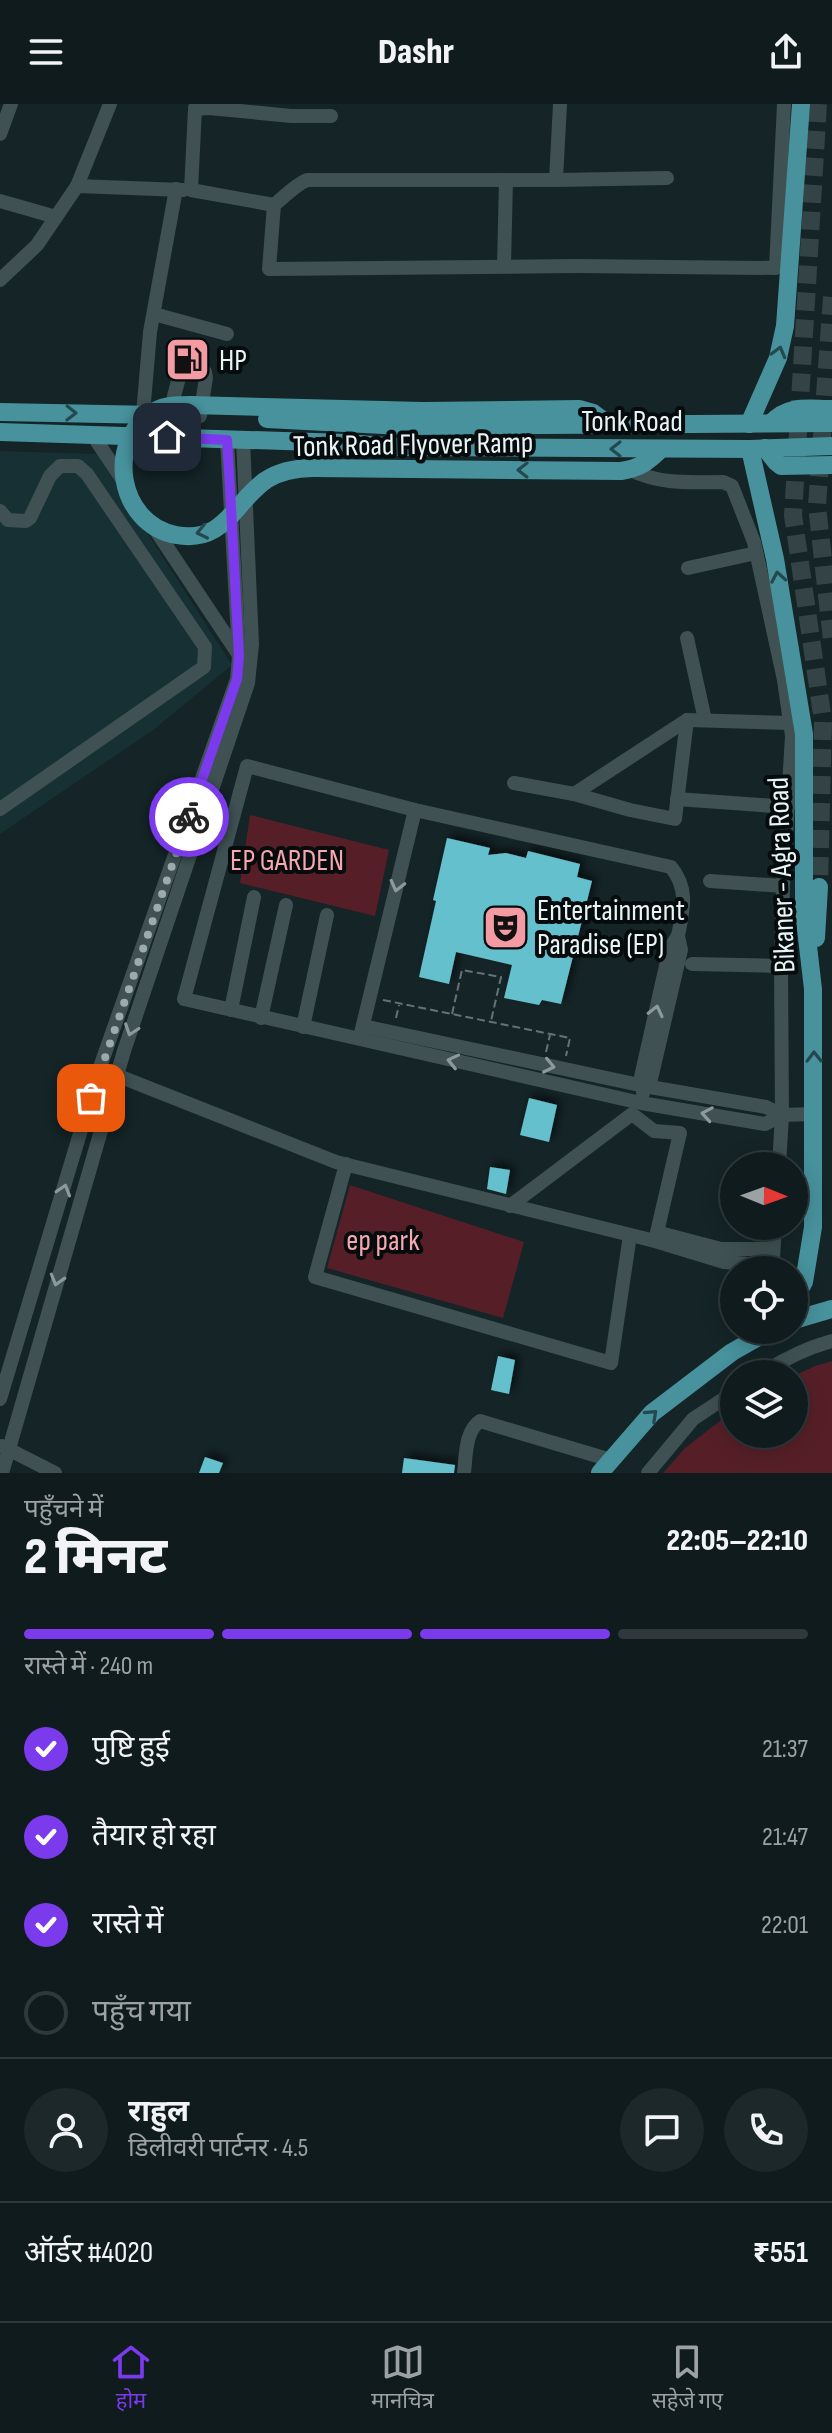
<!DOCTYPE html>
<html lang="hi">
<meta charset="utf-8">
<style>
body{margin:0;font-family:"Sofia Sans Condensed","Noto Sans Devanagari",sans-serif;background:#1d282a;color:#f1f3f6;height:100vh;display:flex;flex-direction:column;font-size:30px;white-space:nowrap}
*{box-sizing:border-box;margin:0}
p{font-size:26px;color:#9ba1a4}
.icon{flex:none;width:44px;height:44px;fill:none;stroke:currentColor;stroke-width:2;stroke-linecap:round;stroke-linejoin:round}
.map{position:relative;height:1369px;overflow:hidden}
.panel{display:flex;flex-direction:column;background:#0f1b1d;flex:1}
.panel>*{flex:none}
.needle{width:52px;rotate:91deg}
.buttons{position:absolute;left:720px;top:1048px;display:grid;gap:16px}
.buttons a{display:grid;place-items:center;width:88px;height:88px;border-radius:50%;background:#0f1b1d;box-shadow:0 4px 20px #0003,0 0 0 2px #2f393b;font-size:40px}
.pin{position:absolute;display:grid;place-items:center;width:68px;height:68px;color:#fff;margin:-34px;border-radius:16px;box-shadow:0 4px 12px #0006}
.courier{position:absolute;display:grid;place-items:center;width:80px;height:80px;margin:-40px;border:6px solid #7c3aed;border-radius:50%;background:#fff;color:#222;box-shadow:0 2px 10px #0007}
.head em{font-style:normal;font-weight:800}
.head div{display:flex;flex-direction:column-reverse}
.head{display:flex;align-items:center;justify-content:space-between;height:136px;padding:0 24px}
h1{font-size:52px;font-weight:800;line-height:60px}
.bar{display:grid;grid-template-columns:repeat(4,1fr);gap:12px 8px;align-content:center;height:96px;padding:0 24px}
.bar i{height:10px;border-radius:6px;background:#2f393b}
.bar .selected{background:#7c3aed}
.bar p{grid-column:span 4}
.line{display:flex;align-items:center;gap:20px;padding:0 24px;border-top:2px solid #2f393b}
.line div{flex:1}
.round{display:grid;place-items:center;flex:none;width:84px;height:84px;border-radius:42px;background:#1d282a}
ol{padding:0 24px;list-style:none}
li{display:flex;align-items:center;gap:24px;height:88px}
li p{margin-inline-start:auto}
li .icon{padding:8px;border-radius:50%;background:#7c3aed;color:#fff;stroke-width:4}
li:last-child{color:#9ba1a4}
li i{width:44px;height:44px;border:4px solid #2f393b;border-radius:50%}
header{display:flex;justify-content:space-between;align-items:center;height:104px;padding:0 24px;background:#0f1b1d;font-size:36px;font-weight:800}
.menu{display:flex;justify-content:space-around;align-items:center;height:112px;border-top:2px solid #2f393b;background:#0f1b1d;font-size:22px;color:#9ba1a4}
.menu a{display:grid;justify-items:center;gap:4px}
.menu .selected{color:#7c3aed}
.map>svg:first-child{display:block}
</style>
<header><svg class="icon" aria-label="menu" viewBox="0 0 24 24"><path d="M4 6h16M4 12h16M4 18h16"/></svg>Dashr<svg class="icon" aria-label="share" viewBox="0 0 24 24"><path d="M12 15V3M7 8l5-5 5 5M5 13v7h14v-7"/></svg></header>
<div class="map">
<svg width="832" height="1369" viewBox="0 0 832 1369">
<defs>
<filter id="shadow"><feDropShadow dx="4.5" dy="-4.5" stdDeviation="4" flood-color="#0009"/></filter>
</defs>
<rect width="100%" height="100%" fill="#142427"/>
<path fill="#163033" d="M0 347 97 350 232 561 153 626 0 730Z"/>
<g fill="#561f27">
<path d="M250 711 389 746 375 812 240 779Z"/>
<path d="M350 1081 524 1138 503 1214 327 1164Z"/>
<path d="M832 1257V1369H663L685 1344 734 1306V1330H794V1272L815 1262Z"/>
</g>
<g fill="#65c0cd" filter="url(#shadow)">
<path d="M447 734 490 744 488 751 506 749 526 754 528 747 580 760 577 773 592 777 561 900 542 896 539 901 504 894 512 861 456 848 449 880 419 873 436 797 433 796Z"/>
<path d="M529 994 557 1001 549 1038 520 1031Z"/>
<path d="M490 1063 510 1066 506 1090 487 1085Z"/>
<path d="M498 1252 515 1256 509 1290 491 1286Z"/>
<path d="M205 1353 223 1359 219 1369H199Z"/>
<path d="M404 1354 455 1361 454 1369H402Z"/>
</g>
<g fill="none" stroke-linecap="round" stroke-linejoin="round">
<g stroke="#344346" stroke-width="18" stroke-dasharray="18 9" stroke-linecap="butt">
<path d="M818 0 793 411 823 617 819 783"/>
<path d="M832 193 817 402 832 536"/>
</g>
<g stroke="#657376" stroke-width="2" stroke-dasharray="8 4" stroke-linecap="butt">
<path d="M383 896 570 934 566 952"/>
<path d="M452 910 462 866 501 873 491 917"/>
<path d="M396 914 399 901"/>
<path d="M546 948 550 931"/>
</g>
<g stroke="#3f5153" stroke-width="14">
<path d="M196 0 195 5 209 4 291 12H331"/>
<path d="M195 5 191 86 274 101 269 165 577 162 776 164 784 0"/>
<path d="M0 30 11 0"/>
<path d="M556 76 560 0"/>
<path d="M77 82 183 86"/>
<path d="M0 97 56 113"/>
<path d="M274 101C284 93 295 81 307 76H556L667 74"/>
<path d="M504 162 506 76"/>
<path d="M0 176 37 141 77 82 110 0"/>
<path d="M154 210 227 230"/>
<path d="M143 310 150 228 176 85"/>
<path d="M169 311 181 266 186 262 194 260 205 268 206 274 200 312"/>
<path d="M92 330 124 378"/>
<path d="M630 366C662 381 689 378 723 378L732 382 754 438 784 576 792 632 783 782 781 862 782 1011 779 1062"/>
<path d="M0 407 8 416 26 417 30 414 50 372 60 362H78L87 370 205 543 204 563 0 705"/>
<path d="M153 422 239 551"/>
<path d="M688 464 756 449"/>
<path d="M687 534 705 616"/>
<path d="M514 679 574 690 687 616 790 619"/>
<path d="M574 690 630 706 675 715 687 616"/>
<path d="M677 695 788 703"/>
<path d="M710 777 783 782"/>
<path d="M678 832C683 806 689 785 671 763L415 706 247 662 184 895 641 999 765 1020 782 1011 815 1010"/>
<path d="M692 860 781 862"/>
<path d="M231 906 254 793"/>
<path d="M261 914 286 801"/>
<path d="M363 922 644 982 766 1003 782 1011"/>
<path d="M303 923 327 811"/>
<path d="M361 929 415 706"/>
<path d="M116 971 336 1058 655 1137 724 1158 773 1162"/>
<path d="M643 989 644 982 641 973 670 844 678 832 681 846 651 975 644 982"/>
<path d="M346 1060 315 1173 611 1259 630 1131"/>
<path d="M510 1102 632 1010 654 1027 680 1029 655 1137"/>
<path d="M660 1129 721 1145H773"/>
<path d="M773 1154 775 1122"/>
<path d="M761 1270C784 1255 806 1244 832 1237"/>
<path d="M0 1295 100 963 237 575 239 552 227 336"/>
<path d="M2 1342 55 1369"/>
<path d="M2 1369 124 947 248 579 252 540 243 336"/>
<path d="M464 1369C466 1352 465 1327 480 1317L611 1356"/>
<path d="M648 1369 693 1315 734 1288"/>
</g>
<g stroke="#47929d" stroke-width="18">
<path d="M0 308 157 311"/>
<path d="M267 315 403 322 832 319"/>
<path d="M771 319C789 300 808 305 832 305"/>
<path d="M749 320 778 254 785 222 801 0"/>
<path d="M609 321 593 309 579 305 423 307 191 301C179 301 165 301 155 307 104 337 118 420 176 431 225 440 234 398 266 376 280 367 297 364 313 364L621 367C640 364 648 358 661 345"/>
<path d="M0 328 345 339 401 343 750 345 832 342"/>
<path d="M765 344 776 358 781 362 832 361"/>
<path d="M750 345 775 455 804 630V808L813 885V1123L804 1178 794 1196"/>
<path d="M816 834 819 783"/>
<path d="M794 1216 832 1205"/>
<path d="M600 1369 652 1309 732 1248 771 1226"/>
</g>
</g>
<defs><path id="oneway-chevron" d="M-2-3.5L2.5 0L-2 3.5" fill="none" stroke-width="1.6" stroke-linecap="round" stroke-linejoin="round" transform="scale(2)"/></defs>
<g stroke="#23484e">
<use href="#oneway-chevron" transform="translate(779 248) rotate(-75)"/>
<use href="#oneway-chevron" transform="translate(71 309) rotate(1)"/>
<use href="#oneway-chevron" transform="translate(616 345) rotate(-180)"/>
<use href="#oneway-chevron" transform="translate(523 366) rotate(-179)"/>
<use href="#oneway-chevron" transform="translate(202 428) rotate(168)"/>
<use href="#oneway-chevron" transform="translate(778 473) rotate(-100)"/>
<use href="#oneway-chevron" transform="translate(814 953) rotate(-91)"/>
<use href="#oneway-chevron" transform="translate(652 1311) rotate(-43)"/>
</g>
<g stroke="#8c9a9c">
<use href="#oneway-chevron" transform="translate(397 782) rotate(104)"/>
<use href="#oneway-chevron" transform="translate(656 907) rotate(-77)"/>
<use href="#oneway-chevron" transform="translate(131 926) rotate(109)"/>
<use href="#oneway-chevron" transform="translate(453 957) rotate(-167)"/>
<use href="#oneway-chevron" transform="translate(549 962) rotate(12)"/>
<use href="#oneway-chevron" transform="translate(707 1010) rotate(-170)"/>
<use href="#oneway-chevron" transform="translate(64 1086) rotate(-73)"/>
<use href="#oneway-chevron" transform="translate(57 1176) rotate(106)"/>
</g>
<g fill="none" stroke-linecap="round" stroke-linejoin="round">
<path stroke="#9eabad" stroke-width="8" stroke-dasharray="0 14.4" d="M91 994 189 713"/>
<path stroke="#7c3aed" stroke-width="10" d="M167 333 227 336 229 367 239 552 237 575 189 713"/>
</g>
<defs>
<symbol id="fuel-square" viewBox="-11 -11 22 22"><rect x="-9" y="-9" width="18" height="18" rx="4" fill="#f49aa3" stroke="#060c0d"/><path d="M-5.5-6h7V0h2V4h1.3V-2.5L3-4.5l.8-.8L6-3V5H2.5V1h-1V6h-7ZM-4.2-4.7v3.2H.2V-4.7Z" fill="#111"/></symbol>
<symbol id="theatre-square" viewBox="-11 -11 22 22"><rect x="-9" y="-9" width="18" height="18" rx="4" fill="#f49aa3" stroke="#060c0d"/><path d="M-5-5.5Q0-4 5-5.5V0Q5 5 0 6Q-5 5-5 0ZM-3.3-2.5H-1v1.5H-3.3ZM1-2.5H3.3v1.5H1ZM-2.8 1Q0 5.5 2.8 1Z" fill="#111"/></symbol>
</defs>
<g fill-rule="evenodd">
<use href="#fuel-square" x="162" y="230" width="51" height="51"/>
<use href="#theatre-square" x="480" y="798" width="51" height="51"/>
</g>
<g text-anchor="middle" stroke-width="8" stroke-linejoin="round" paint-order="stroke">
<g font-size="30" fill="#e9f4f5" stroke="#060c0d" text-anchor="start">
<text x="219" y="266">HP</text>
<text x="537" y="816">Entertainment<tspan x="537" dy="34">Paradise (EP)</tspan></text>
</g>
<g font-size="30" fill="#e9f4f5" stroke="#060c0d">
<text x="632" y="327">Tonk Road</text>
<text transform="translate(413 340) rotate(-1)" y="10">Tonk Road Flyover Ramp</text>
<text transform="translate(781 771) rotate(-92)" y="10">Bikaner - Agra Road</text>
</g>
<g font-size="30" fill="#f7a7ae" stroke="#060c0d">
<text x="287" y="766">EP GARDEN</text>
<text x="383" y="1146">ep park</text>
</g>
</g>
</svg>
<div class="buttons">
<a><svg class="needle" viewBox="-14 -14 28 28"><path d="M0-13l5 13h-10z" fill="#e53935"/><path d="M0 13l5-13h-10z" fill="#9ba1a4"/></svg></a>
<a><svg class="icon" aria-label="locate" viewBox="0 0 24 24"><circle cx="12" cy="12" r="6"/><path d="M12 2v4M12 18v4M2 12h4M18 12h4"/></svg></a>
<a><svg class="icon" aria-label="layers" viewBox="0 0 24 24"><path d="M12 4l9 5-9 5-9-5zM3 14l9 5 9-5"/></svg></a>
</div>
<div class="pin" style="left:91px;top:994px;background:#ea580c"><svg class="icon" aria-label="bag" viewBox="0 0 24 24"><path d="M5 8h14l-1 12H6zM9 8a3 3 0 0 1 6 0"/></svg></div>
<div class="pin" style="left:167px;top:333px;background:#1f2937"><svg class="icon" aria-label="home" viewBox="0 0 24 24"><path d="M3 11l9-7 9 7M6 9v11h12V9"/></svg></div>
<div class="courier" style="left:189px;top:713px"><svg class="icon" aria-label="bike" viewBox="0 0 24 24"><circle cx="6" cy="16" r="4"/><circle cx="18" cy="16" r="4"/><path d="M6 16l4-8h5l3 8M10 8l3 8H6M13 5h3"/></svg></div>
</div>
<section class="panel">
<div class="head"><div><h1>2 मिनट</h1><p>पहुँचने में</p></div><em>22:05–22:10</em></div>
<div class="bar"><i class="selected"></i><i class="selected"></i><i class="selected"></i><i></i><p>रास्ते में · 240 m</p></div>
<ol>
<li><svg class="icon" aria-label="check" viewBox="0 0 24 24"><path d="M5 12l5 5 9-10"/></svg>पुष्टि हुई<p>21:37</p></li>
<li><svg class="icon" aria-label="check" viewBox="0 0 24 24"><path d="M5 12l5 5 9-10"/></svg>तैयार हो रहा<p>21:47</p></li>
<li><svg class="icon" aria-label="check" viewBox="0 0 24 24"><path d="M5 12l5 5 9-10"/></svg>रास्ते में<p>22:01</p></li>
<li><i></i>पहुँच गया</li>
</ol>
<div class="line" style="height:144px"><a class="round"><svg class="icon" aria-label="person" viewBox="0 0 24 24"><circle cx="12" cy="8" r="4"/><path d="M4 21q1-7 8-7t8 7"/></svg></a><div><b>राहुल</b><p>डिलीवरी पार्टनर · 4.5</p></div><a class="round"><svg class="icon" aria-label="chat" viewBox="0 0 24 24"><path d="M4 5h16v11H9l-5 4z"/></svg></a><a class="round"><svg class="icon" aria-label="phone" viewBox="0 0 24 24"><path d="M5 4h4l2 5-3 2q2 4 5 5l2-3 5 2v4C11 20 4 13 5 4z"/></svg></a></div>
<div class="line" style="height:104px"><div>ऑर्डर #4020</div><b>₹551</b></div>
</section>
<nav class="menu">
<a class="selected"><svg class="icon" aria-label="home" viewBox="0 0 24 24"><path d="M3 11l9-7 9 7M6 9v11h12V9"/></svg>होम</a>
<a><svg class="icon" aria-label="map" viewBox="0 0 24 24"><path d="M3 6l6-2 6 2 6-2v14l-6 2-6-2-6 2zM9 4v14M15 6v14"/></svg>मानचित्र</a>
<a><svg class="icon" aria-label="saved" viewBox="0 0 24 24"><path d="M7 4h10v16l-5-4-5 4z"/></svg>सहेजे गए</a>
</nav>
